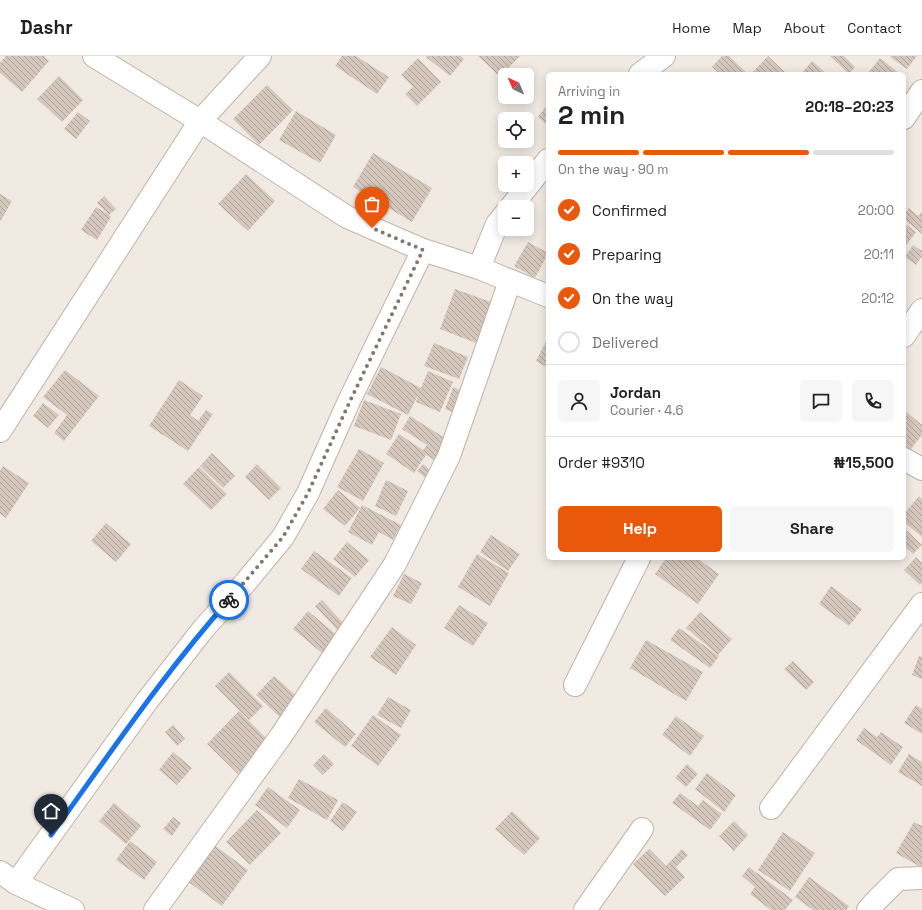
<!DOCTYPE html>
<meta charset="utf-8">
<style>
body{margin:0;font-family:"Space Grotesk",sans-serif;background:#f6f6f6;color:#222;height:100vh;display:flex;flex-direction:column;font-size:15px;white-space:nowrap}
*{box-sizing:border-box;margin:0}
p{font-size:13px;color:#767676}
.icon{flex:none;width:22px;height:22px;fill:none;stroke:currentColor;stroke-width:2;stroke-linecap:round;stroke-linejoin:round}
.map{position:relative;flex:1;overflow:hidden}
.panel{position:absolute;left:546px;top:16px;width:360px;height:488px;display:flex;flex-direction:column;background:#fff;border-radius:6px;box-shadow:0 2px 10px #0003}
.panel>*{flex:none}
.needle{width:26px;rotate:316deg}
.tools{position:absolute;left:498px;top:12px;display:grid;gap:8px}
.tools a{display:grid;place-items:center;width:36px;height:36px;border-radius:6px;background:#fff;box-shadow:0 2px 10px #0003;font-size:20px}
.pin{position:absolute;display:grid;place-items:center;width:34px;height:34px;color:#fff;margin:-41px -17px;border-radius:50% 50% 50% 0;rotate:-45deg;box-shadow:0 0 4px #0007}
.pin .icon{rotate:45deg}
.courier{position:absolute;display:grid;place-items:center;width:40px;height:40px;margin:-20px;border:3px solid #1a73e8;border-radius:50%;background:#fff;color:#222;box-shadow:0 1px 5px #0007}
.head em{font-style:normal;font-weight:600}
.head div{display:flex;flex-direction:column-reverse}
.head{display:flex;align-items:center;justify-content:space-between;height:68px;padding:0 12px}
h1{font-size:26px;font-weight:600;line-height:30px}
.bar{display:grid;grid-template-columns:repeat(4,1fr);gap:6px 4px;align-content:center;height:48px;padding:0 12px}
.bar i{height:5px;border-radius:3px;background:#e0e0e0}
.bar .current{background:#ea580c}
.bar p{grid-column:span 4}
.line{display:flex;align-items:center;gap:10px;padding:0 12px;border-top:1px solid #e0e0e0}
.line div{flex:1}
.round{display:grid;place-items:center;flex:none;width:42px;height:42px;border-radius:6px;background:#f6f6f6}
ol{padding:0 12px;list-style:none}
li{display:flex;align-items:center;gap:12px;height:44px}
li p{margin-inline-start:auto}
li .icon{padding:4px;border-radius:50%;background:#ea580c;color:#fff;stroke-width:4}
li:last-child{color:#767676}
li i{width:22px;height:22px;border:2px solid #e0e0e0;border-radius:50%}
.cta{display:flex;gap:8px;margin-top:auto;padding:8px 12px}
.cta a{flex:1;height:46px;border-radius:6px;background:#ea580c;color:#fff;font-size:16px;font-weight:600;line-height:46px;text-align:center}
.cta a+a{background:#f6f6f6;color:#222}
header{display:flex;align-items:center;gap:24px;box-sizing:border-box;height:56px;padding:0 20px;background:#fff;border-bottom:1px solid #e0e0e0}
header strong{font-size:19px}
nav{display:flex;gap:22px;margin-inline-start:auto;font-size:14px}
.map>svg:first-child{display:block}
</style>
<header>
<strong>Dashr</strong>
<nav><a>Home</a><a>Map</a><a>About</a><a>Contact</a></nav>
</header>
<div class="map">
<svg width="922" height="854" viewBox="0 0 922 854">
<defs>
<pattern id="building-back-hatch" width="6" height="6" patternUnits="userSpaceOnUse"><rect width="6" height="6" fill="#d5c7bc"/><path d="M-1 5l2 2M0 0l6 6M5-1l2 2" fill="none" stroke="#aea399"/></pattern>
</defs>
<rect width="100%" height="100%" fill="#f1eae3"/>
<g fill="url(#building-back-hatch)">
<path d="M6 0H44L49 5 22 36 0 17V7Z"/>
<path d="M342 0H356L389 21 377 38 335 10Z"/>
<path d="M427 0H461L464 3 450 20 426 1Z"/>
<path d="M478 0H520L500 21Z"/>
<path d="M722 0H729L748 18H720L712 11Z"/>
<path d="M768 0 787 18H754L752 17Z"/>
<path d="M830 0H844L855 11 849 18Z"/>
<path d="M891 0H917L907 13 890 1Z"/>
<path d="M418 2 441 26 417 50 405 38 413 31 401 19Z"/>
<path d="M880 2 900 18H870L868 17Z"/>
<path d="M812 5 827 18H801Z"/>
<path d="M59 20 83 44 62 66 37 43Z"/>
<path d="M267 29 293 54 259 89 233 63Z"/>
<path d="M548 48V65L546 68 538 61Z"/>
<path d="M296 55 336 79 320 107 279 84Z"/>
<path d="M78 56 90 65 76 83 64 73Z"/>
<path d="M373 97 432 132 412 166 353 131Z"/>
<path d="M246 118 275 145 248 175 218 148Z"/>
<path d="M0 138 12 145 0 166Z"/>
<path d="M104 140 116 153 109 159 111 161 97 184 81 174 96 151 108 158 97 147Z"/>
<path d="M909 152 918 160 922 156V178L904 163V158Z"/>
<path d="M904 167 916 176 904 192Z"/>
<path d="M528 186 548 197 535 222 514 210Z"/>
<path d="M913 189 922 195V200L916 209 905 201Z"/>
<path d="M455 233 491 246 476 287 440 273Z"/>
<path d="M548 282V312L536 305Z"/>
<path d="M434 287 468 301 459 323 424 310Z"/>
<path d="M381 311 421 332 428 315 453 326 440 356 416 346 418 339 408 359 367 338Z"/>
<path d="M65 314 99 340 64 385 54 377 67 359 43 341Z"/>
<path d="M179 324 203 340 190 359 198 365 206 354 213 358 188 395 149 370Z"/>
<path d="M453 331 463 335 455 357 445 353Z"/>
<path d="M364 344 401 358 391 384 354 370Z"/>
<path d="M43 347 59 359 48 372 33 360Z"/>
<path d="M904 354 922 369V379L910 394 904 389Z"/>
<path d="M410 360 448 384 434 404 426 399 414 417 386 398 399 378 423 394 427 389 402 373Z"/>
<path d="M359 393 384 407 363 445 337 431Z"/>
<path d="M212 397 235 420 223 432 200 410Z"/>
<path d="M257 408 281 432 269 444 245 421Z"/>
<path d="M423 408 434 417 428 424 417 415Z"/>
<path d="M3 410 29 427 6 462 0 458V415Z"/>
<path d="M199 411 227 438 211 454 183 428Z"/>
<path d="M386 424 408 435 396 460 375 450Z"/>
<path d="M338 434 360 452 345 470 323 453Z"/>
<path d="M919 440 922 443V481L904 466V458Z"/>
<path d="M362 449 401 469 393 484 379 476 372 489 348 476Z"/>
<path d="M106 467 131 488 116 506 91 485Z"/>
<path d="M904 472 922 489 913 498 904 490Z"/>
<path d="M491 479 520 498 508 515 480 496Z"/>
<path d="M347 486 369 504 355 521 333 503Z"/>
<path d="M314 495 352 522 339 540 301 513Z"/>
<path d="M477 498 509 517 490 550 458 531Z"/>
<path d="M916 501 922 507V527L920 529 904 514Z"/>
<path d="M666 502H697L719 518 698 548 655 518Z"/>
<path d="M404 518 422 527 411 548 393 540Z"/>
<path d="M831 530 862 553 849 570 819 548Z"/>
<path d="M322 544 345 569 338 575 315 550Z"/>
<path d="M459 549 488 567 473 590 444 572Z"/>
<path d="M308 555 344 585 329 603 293 573Z"/>
<path d="M700 556 732 583 718 599 686 572Z"/>
<path d="M392 571 416 589 396 619 370 601Z"/>
<path d="M679 572 719 600 710 612 670 584Z"/>
<path d="M646 584 703 616 686 645 630 612Z"/>
<path d="M919 600 922 601V623L912 619Z"/>
<path d="M793 605 814 626 806 634 784 613Z"/>
<path d="M229 616 263 650 249 664 215 630Z"/>
<path d="M274 620 301 644 283 664 256 639Z"/>
<path d="M388 641 411 654 401 672 377 659Z"/>
<path d="M916 649 922 653V678L904 667Z"/>
<path d="M326 652 356 678 345 691 314 666Z"/>
<path d="M239 655 270 686 238 718 207 688Z"/>
<path d="M373 659 401 679 378 710 351 690Z"/>
<path d="M676 660 704 680 690 700 662 679Z"/>
<path d="M173 669 185 683 177 690 165 676Z"/>
<path d="M864 672 877 681 881 676 903 691 891 709 856 684Z"/>
<path d="M173 696 192 712 177 729 159 714Z"/>
<path d="M324 698 334 708 323 719 313 709Z"/>
<path d="M909 698 922 706V730L898 716Z"/>
<path d="M687 708 698 718 686 731 675 722Z"/>
<path d="M707 717 736 739 724 756 695 733Z"/>
<path d="M299 723 338 744 327 764 288 742Z"/>
<path d="M268 731 300 754 287 772 255 749Z"/>
<path d="M680 737 698 750 703 744 722 758 710 774 672 747Z"/>
<path d="M343 746 357 756 343 775 330 765Z"/>
<path d="M114 747 141 770 126 788 99 765Z"/>
<path d="M257 754 281 777 250 809 226 786Z"/>
<path d="M512 755 540 782 524 799 495 773Z"/>
<path d="M173 761 181 767 172 780 163 773Z"/>
<path d="M734 765 748 779 734 795 719 780Z"/>
<path d="M914 766 922 770V812L896 797Z"/>
<path d="M783 776 815 797 790 835 758 814Z"/>
<path d="M130 785 157 806 144 824 116 804Z"/>
<path d="M214 789 248 814 222 850 187 825Z"/>
<path d="M649 793 666 810 682 793 688 799 676 811 685 821 665 840 633 808Z"/>
<path d="M749 811 793 844 785 854H771L750 838 755 831 742 820Z"/>
<path d="M809 821 849 850 846 854H813L795 841Z"/>
</g>
<g fill="none" stroke-linecap="round" stroke-linejoin="round">
<defs>
<g id="minor">
<path d="M94 0 200 65 347 161 423 194 479 212 548 240"/>
<path d="M640 18 664 0"/>
<path d="M904 62 922 35"/>
<path d="M511 151 548 104"/>
<path d="M479 212 497 168 505 158"/>
<path d="M904 280 922 254"/>
<path d="M0 375 200 65 260 0"/>
<path d="M904 403 922 413"/>
<path d="M575 629 639 502"/>
<path d="M771 752 922 548"/>
<path d="M0 816 16 827 73 854"/>
<path d="M16 827 147 645 204 572 245 527 283 481 308 437 349 345 423 194"/>
<path d="M155 854 281 680 395 508 449 400 510 225"/>
<path d="M585 854 642 773"/>
<path d="M868 854 876 845 898 823 922 822"/>
</g>
</defs>
<use href="#minor" stroke="#bfb3a9" stroke-width="24"/>
<use href="#minor" stroke="#fff" stroke-width="22"/>
</g>
<g fill="none" stroke-linecap="round" stroke-linejoin="round">
<path stroke="#7f7871" stroke-width="4" stroke-dasharray="0 7.2" d="M229 544 283 481 308 437 350 345 423 194 372 172"/>
<path stroke="#1a73e8" stroke-width="5" d="M51 779C109 699 164 617 229 544"/>
</g>
</svg>
<div class="tools">
<a><svg class="needle" viewBox="-14 -14 28 28"><path d="M0-13l5 13h-10z" fill="#e53935"/><path d="M0 13l5-13h-10z" fill="#767676"/></svg></a>
<a><svg class="icon" aria-label="locate" viewBox="0 0 24 24"><circle cx="12" cy="12" r="6"/><path d="M12 2v4M12 18v4M2 12h4M18 12h4"/></svg></a>
<a>+</a>
<a>−</a>
</div>
<div class="pin" style="left:372px;top:172px;background:#ea580c"><svg class="icon" aria-label="bag" viewBox="0 0 24 24"><path d="M5 8h14l-1 12H6zM9 8a3 3 0 0 1 6 0"/></svg></div>
<div class="pin" style="left:51px;top:779px;background:#1f2937"><svg class="icon" aria-label="home" viewBox="0 0 24 24"><path d="M3 11l9-7 9 7M6 9v11h12V9"/></svg></div>
<div class="courier" style="left:229px;top:544px"><svg class="icon" aria-label="bike" viewBox="0 0 24 24"><circle cx="6" cy="16" r="4"/><circle cx="18" cy="16" r="4"/><path d="M6 16l4-8h5l3 8M10 8l3 8H6M13 5h3"/></svg></div>
<section class="panel">
<div class="head"><div><h1>2 min</h1><p>Arriving in</p></div><em>20:18–20:23</em></div>
<div class="bar"><i class="current"></i><i class="current"></i><i class="current"></i><i></i><p>On the way · 90 m</p></div>
<ol>
<li><svg class="icon" aria-label="check" viewBox="0 0 24 24"><path d="M5 12l5 5 9-10"/></svg>Confirmed<p>20:00</p></li>
<li><svg class="icon" aria-label="check" viewBox="0 0 24 24"><path d="M5 12l5 5 9-10"/></svg>Preparing<p>20:11</p></li>
<li><svg class="icon" aria-label="check" viewBox="0 0 24 24"><path d="M5 12l5 5 9-10"/></svg>On the way<p>20:12</p></li>
<li><i></i>Delivered</li>
</ol>
<div class="line" style="height:72px"><a class="round"><svg class="icon" aria-label="person" viewBox="0 0 24 24"><circle cx="12" cy="8" r="4"/><path d="M4 21q1-7 8-7t8 7"/></svg></a><div><b>Jordan</b><p>Courier · 4.6</p></div><a class="round"><svg class="icon" aria-label="chat" viewBox="0 0 24 24"><path d="M4 5h16v11H9l-5 4z"/></svg></a><a class="round"><svg class="icon" aria-label="phone" viewBox="0 0 24 24"><path d="M5 4h4l2 5-3 2q2 4 5 5l2-3 5 2v4C11 20 4 13 5 4z"/></svg></a></div>
<div class="line" style="height:52px"><div>Order #9310</div><b>₦15,500</b></div>
<div class="cta"><a>Help</a><a>Share</a></div>
</section>
</div>
